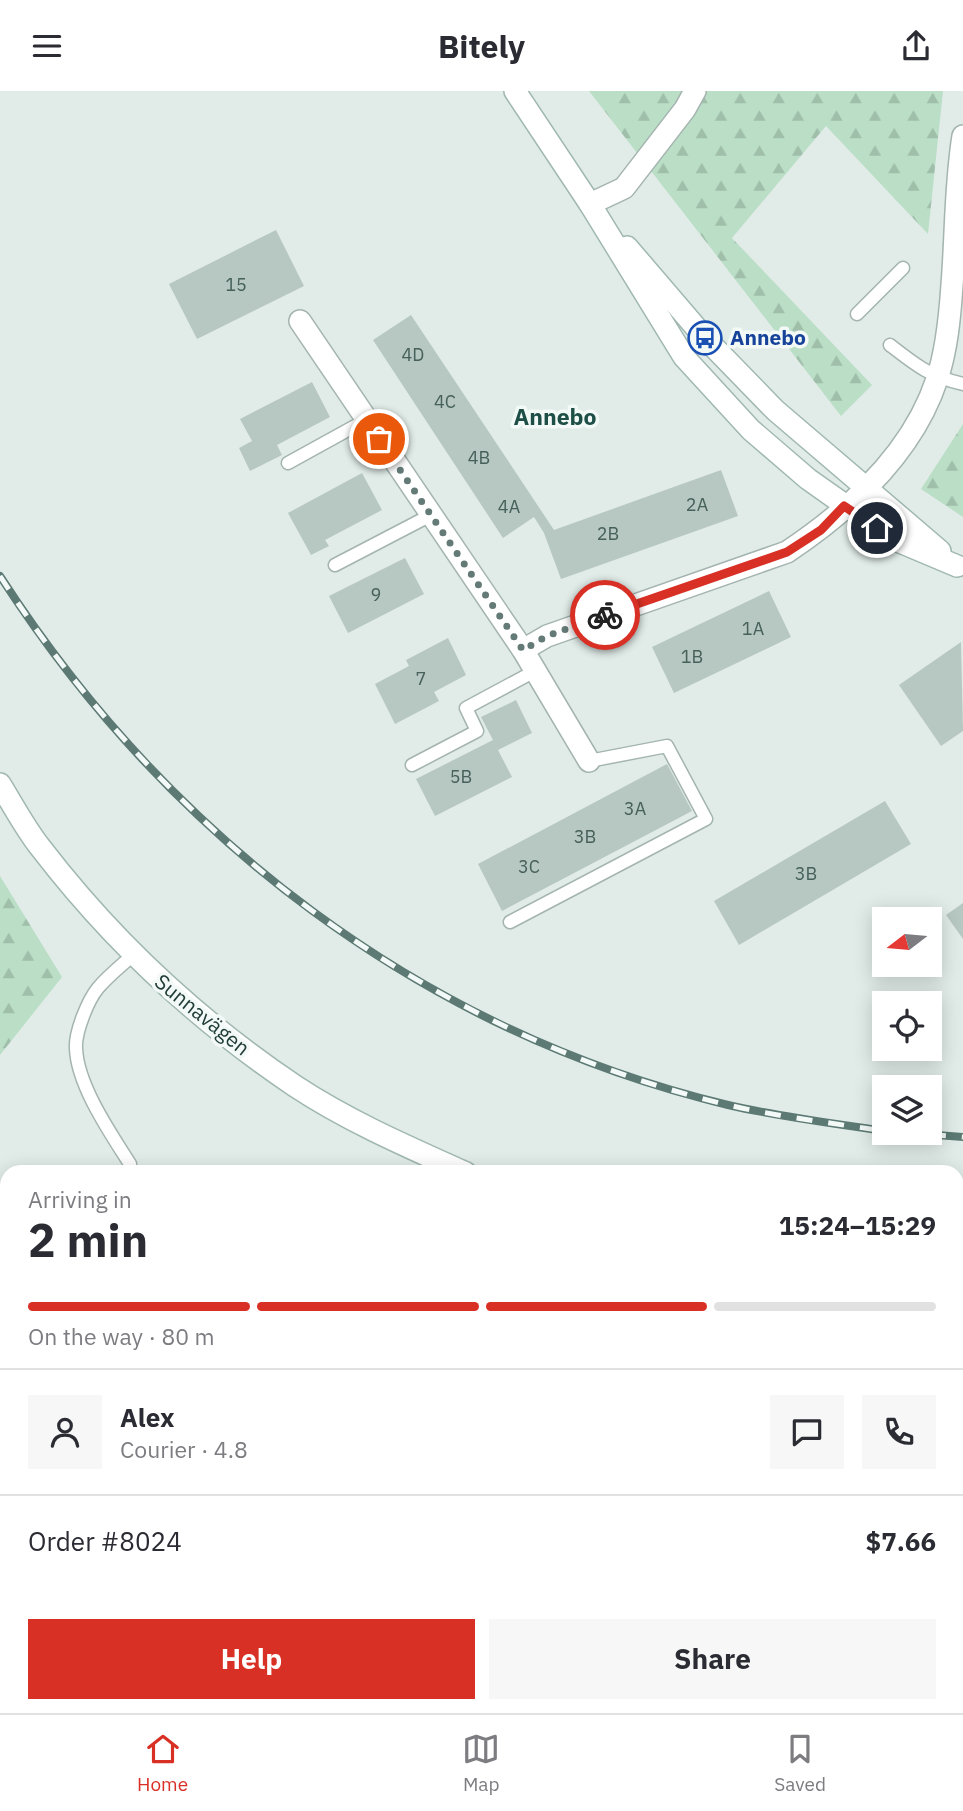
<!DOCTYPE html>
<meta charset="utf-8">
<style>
body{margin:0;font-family:"IBM Plex Sans",sans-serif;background:#f7f7f7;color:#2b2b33;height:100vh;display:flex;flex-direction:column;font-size:26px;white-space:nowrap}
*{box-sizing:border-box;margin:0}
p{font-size:23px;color:#7c7c81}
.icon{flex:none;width:38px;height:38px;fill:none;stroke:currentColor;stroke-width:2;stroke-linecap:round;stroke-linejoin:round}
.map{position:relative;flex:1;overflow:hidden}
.side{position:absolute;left:0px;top:1074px;width:964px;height:548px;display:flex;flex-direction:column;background:#fff;border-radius:21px 21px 0 0;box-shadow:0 4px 18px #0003}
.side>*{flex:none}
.needle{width:46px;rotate:254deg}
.controls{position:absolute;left:872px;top:816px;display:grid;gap:14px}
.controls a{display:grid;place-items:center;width:70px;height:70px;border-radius:0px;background:#fff;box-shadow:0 4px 18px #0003;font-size:35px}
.pin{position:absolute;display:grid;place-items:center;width:60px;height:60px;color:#fff;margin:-30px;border:4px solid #fff;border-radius:50%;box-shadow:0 2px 7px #0007}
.courier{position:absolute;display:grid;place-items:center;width:70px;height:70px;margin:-35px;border:5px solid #d93025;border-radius:50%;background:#fff;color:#222;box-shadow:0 2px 9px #0007}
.overview em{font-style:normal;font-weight:800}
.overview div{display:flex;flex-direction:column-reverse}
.overview{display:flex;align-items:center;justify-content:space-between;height:119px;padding:0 28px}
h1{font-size:46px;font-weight:800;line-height:52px}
.bar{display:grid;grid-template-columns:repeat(4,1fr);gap:10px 7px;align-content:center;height:84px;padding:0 28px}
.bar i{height:9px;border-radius:5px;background:#e1e1e2}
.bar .on{background:#d93025}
.bar p{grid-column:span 4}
.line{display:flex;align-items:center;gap:18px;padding:0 28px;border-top:2px solid #e1e1e2}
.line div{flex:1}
.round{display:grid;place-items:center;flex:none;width:74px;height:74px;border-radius:0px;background:#f7f7f7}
.primary-button{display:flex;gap:14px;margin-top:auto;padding:14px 28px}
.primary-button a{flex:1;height:80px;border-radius:0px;background:#d93025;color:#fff;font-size:28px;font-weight:800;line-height:80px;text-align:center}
.primary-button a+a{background:#f7f7f7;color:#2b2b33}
header{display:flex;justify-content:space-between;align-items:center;height:91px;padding:0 28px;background:#fff;font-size:32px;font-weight:800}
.dock{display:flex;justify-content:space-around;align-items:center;height:98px;border-top:2px solid #e1e1e2;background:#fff;font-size:19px;color:#7c7c81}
.dock a{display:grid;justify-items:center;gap:4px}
.dock .on{color:#d93025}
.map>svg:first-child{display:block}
</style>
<header><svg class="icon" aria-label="menu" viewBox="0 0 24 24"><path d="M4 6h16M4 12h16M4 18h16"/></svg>Bitely<svg class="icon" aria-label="share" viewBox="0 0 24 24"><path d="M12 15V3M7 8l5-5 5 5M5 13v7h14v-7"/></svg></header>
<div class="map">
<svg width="963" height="1622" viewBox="0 0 963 1622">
<defs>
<pattern id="forest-firs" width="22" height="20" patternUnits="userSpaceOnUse" patternTransform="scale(1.75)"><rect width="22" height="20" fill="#badec6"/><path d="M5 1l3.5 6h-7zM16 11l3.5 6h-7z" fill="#a0bfab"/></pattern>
</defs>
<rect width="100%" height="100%" fill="#e1ece8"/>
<g fill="url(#forest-firs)">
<path d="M589 0H943L928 143 826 35 732 147 872 294 841 325Z"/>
<path d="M963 333V426L921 398Z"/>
<path d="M0 785 62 886 0 964Z"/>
<path d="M0 1390 7 1392V1615H182L146 1622H0Z"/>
</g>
<g fill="#b7c7c1">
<path d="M276 139 304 195 197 248 169 193Z"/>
<path d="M411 224 554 439 721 379 738 425 561 488 544 442 534 426 503 447 373 249Z"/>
<path d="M312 291 330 326 277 354 282 364 250 380 239 357 252 350 240 328Z"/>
<path d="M362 382 382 419 325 449 329 455 311 464 288 422Z"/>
<path d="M405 467 424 503 348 542 329 505Z"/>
<path d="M769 500 791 546 674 602 652 556Z"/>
<path d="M448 547 466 584 434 601 439 610 395 633 375 593 409 575 406 569Z"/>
<path d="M961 551 963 640 941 655 899 594Z"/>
<path d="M516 609 532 642 498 659 512 686 435 725 416 688 493 649 481 626Z"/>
<path d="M667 673 692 720 502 820 478 773Z"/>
<path d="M885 710 911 753 739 854 714 810Z"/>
<path d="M963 812V848L946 824Z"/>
<path d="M957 1245H963V1286L957 1287Z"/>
</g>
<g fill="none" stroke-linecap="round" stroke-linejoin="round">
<defs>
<g id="lane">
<path d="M857 223 903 177"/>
<path d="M890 254C917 275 929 285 963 293"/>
<path d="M288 372 366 329"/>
<path d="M335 474 431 424"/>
<path d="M412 674 477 640 466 617 535 580"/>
<path d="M510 831 706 728 667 655 589 670"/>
<path d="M130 1073C111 1043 77 994 76 957 75 941 88 909 98 897 108 885 122 874 133 864"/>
</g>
<g id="street">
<path d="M590 113 624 97 685 18 695 0"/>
<path d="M300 230 523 559 589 670"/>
<path d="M523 559 547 545 787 461C850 419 913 361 937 288 947 259 950 224 952 194 956 145 955 94 963 45"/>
<path d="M957 1393 963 1385"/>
<path d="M957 1581 963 1577"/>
<path d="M842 1622 845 1615"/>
<path d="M916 1622 922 1615"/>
</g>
<g id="secondary">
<path d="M515 0 590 113 684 266 751 339 808 388 893 448 957 475"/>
<path d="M627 156 705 247 775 319 940 460"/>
<path d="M0 693C13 714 25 737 40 756 112 850 197 929 295 995 348 1030 408 1056 466 1082"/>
<path d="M957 1105H963"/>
</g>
</defs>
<use href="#lane" stroke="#a4b4b0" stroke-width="15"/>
<use href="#street" stroke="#a4b4b0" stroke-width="24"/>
<use href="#secondary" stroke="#a0b8b1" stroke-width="24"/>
<use href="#lane" stroke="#fff" stroke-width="12"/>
<use href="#street" stroke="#fff" stroke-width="21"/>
<use href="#secondary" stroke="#fff" stroke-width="21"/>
<defs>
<g id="rail">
<path d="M0 485C169 747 423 941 728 1014 780 1026 832 1032 884 1040"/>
<path d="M898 1041 963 1046"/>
</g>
</defs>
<use href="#rail" stroke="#5c7973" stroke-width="8"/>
<use href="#rail" stroke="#f2f9f6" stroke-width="5" stroke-dasharray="16" stroke-linecap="butt"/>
</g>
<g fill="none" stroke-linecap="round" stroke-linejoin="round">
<path stroke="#647a76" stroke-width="7" stroke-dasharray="0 12.6" d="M379 348 523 559 547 545 605 524"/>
<path stroke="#d93025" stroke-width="9" d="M605 524 787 461 821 439 844 415 877 437"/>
</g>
<defs>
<symbol id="bus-ring" viewBox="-11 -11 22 22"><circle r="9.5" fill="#f2f9f6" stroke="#1a4fb4" stroke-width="1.5"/><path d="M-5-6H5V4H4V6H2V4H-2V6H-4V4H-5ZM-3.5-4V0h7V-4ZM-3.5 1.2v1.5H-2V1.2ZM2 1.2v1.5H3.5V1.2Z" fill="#1a4fb4"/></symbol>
</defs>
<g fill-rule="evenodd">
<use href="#bus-ring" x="686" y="228" width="38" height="38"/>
</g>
<g text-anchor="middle" stroke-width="7" stroke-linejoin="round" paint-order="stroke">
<g font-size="18" fill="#46605a">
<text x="236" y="200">15</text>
<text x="413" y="270">4D</text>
<text x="445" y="317">4C</text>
<text x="479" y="373">4B</text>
<text x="697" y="420">2A</text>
<text x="509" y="422">4A</text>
<text x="608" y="449">2B</text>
<text x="376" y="510">9</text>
<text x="753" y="544">1A</text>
<text x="692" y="572">1B</text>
<text x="421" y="594">7</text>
<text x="461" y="692">5B</text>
<text x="635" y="724">3A</text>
<text x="585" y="752">3B</text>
<text x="529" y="782">3C</text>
<text x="806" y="789">3B</text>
</g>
<g font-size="21" font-weight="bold" fill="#164399" stroke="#f2f9f6" text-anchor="start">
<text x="730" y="254">Annebo</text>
</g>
<g font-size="21" fill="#213d38" stroke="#f2f9f6">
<text transform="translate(202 924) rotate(39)" y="7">Sunnavägen</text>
</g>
<g font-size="23" font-weight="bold" fill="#1d4f47" stroke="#f2f9f6">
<text x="555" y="334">Annebo</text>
</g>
</g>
</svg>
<div class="controls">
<a><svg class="needle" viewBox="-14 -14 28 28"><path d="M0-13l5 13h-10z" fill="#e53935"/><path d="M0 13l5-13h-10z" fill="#7c7c81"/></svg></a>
<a><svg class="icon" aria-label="locate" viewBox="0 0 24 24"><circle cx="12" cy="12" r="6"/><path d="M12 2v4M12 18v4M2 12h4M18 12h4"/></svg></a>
<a><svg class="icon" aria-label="layers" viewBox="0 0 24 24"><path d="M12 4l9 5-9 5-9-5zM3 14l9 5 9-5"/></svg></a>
</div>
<div class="pin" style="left:379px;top:348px;background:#ea580c"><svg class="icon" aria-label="bag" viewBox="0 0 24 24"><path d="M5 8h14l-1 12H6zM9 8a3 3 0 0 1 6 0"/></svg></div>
<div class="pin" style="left:877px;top:437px;background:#1f2937"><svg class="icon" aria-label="home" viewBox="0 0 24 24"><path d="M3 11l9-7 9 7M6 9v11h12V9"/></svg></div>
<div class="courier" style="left:605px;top:524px"><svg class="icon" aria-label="bike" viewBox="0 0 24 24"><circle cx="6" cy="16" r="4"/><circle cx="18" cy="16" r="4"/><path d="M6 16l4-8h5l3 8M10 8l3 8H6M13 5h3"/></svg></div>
<section class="side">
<div class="overview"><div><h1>2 min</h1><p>Arriving in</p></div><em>15:24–15:29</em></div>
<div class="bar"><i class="on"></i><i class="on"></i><i class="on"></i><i></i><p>On the way · 80 m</p></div>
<div class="line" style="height:126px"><a class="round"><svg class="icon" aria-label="person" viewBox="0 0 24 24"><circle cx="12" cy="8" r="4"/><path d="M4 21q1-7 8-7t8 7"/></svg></a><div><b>Alex</b><p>Courier · 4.8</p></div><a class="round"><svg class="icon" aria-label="chat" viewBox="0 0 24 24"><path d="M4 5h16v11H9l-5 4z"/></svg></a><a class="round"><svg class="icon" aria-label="phone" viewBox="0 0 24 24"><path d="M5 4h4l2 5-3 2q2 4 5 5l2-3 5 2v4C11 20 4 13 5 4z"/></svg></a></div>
<div class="line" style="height:91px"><div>Order #8024</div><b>$7.66</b></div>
<div class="primary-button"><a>Help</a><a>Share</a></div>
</section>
</div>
<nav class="dock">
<a class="on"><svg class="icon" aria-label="home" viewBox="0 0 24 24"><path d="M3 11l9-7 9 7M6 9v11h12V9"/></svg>Home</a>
<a><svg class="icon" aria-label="map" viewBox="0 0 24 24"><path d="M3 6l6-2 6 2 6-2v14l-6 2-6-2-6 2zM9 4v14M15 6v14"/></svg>Map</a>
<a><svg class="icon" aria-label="saved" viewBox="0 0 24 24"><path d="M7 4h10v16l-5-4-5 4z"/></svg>Saved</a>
</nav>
